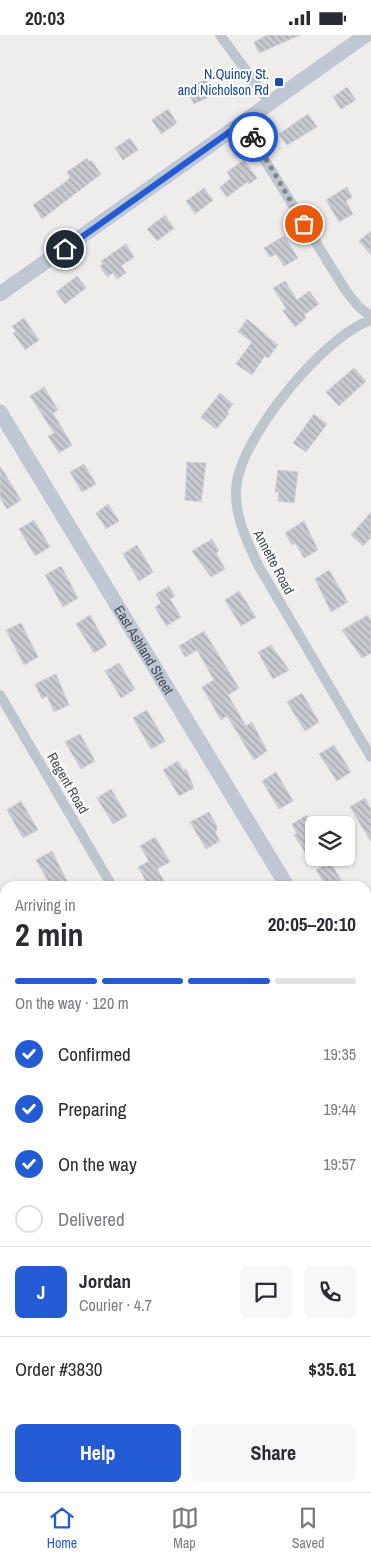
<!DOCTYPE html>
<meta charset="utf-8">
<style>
body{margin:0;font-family:"Archivo Narrow",sans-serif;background:#f7f7f7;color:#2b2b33;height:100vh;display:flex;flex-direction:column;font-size:19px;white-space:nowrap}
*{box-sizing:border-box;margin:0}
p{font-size:16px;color:#7c7c81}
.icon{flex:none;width:28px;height:28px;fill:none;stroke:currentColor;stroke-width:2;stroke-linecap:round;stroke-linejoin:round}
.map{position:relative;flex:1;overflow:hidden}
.drawer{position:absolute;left:0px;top:846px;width:371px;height:611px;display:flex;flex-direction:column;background:#fff;border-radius:15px 15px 0 0;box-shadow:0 1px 4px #0004}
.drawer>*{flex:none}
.fabs{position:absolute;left:305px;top:781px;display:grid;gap:10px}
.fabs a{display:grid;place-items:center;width:50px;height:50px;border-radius:8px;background:#fff;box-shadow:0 1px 4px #0004;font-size:25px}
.pin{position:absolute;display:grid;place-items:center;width:42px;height:42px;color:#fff;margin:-21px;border:2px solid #fff;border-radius:50%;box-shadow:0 1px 5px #0007}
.courier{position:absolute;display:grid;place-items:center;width:50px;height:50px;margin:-25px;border:4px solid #225bd3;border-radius:50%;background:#fff;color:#222;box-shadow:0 1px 6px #0007}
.overview em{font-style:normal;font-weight:800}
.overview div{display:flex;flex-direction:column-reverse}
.overview{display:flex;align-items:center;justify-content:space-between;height:85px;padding:0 15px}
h1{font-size:32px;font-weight:800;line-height:38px}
.bar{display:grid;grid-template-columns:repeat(4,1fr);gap:8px 5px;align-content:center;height:60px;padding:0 15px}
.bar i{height:6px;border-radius:4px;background:#e1e1e2}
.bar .active{background:#225bd3}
.bar p{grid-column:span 4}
.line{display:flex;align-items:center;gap:12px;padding:0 15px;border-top:1px solid #e1e1e2}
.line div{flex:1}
.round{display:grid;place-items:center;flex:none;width:52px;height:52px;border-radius:8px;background:#f7f7f7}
ol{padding:0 15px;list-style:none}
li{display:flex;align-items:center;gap:15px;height:55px}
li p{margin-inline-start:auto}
li .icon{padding:5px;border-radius:50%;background:#225bd3;color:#fff;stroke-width:4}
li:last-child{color:#7c7c81}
li i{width:28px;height:28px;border:2px solid #e1e1e2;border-radius:50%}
.action{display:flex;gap:10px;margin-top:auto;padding:10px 15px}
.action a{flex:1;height:58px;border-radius:8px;background:#225bd3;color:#fff;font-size:20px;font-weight:800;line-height:58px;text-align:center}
.action a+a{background:#f7f7f7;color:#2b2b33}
.status{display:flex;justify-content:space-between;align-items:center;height:35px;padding:0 25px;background:#fff;direction:ltr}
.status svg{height:14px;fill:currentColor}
.tab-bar{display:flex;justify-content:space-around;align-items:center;height:70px;border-top:1px solid #e1e1e2;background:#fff;font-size:14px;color:#7c7c81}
.tab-bar a{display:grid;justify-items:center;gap:2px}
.tab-bar .active{color:#225bd3}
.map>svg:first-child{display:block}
</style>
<div class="status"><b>20:03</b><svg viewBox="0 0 49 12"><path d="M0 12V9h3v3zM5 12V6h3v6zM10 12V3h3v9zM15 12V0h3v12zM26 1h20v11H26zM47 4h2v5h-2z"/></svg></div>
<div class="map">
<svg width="371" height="1457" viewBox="0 0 371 1457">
<defs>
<pattern id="building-back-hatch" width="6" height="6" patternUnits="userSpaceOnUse" patternTransform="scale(1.25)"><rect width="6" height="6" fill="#c9cad1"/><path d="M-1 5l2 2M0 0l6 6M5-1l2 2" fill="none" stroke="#a5a6ac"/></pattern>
</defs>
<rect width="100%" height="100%" fill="#efecec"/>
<g fill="url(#building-back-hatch)" stroke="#d0d1d7">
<path d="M267 0H300L259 18 254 7Z"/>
<path d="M206 44 213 60 194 69 186 54Z"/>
<path d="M347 52 356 65 341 74 333 62Z"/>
<path d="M168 74 177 88 161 99 152 85Z"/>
<path d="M308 79 317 92 287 110 279 99Z"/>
<path d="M130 103 138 115 123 125 115 113Z"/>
<path d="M87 123 89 127 91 125 101 139 42 184 33 170 68 145 70 142 67 137Z"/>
<path d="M244 125 257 143 249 149 247 147 227 162 220 152 231 143 227 137Z"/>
<path d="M347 152 352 162 346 166 353 179 339 187 326 165Z"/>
<path d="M204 153 213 165 195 179 186 166Z"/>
<path d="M165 180 174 193 157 206 147 194Z"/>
<path d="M371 196V220L359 206Z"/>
<path d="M284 201 298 223 284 231 276 219 270 222 264 213Z"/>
<path d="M126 209 134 222 121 231 126 238 117 244 113 238 107 242 100 231 103 229 101 226Z"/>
<path d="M77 241 86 253 65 269 56 257Z"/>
<path d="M285 246 297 265 309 256 319 269 304 280 306 283 295 292 283 276 286 273 273 253Z"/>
<path d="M24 283 39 305 25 315 13 298 16 296 12 291Z"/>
<path d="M247 284 278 310 268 323 265 321 252 340 236 329 252 307 238 297Z"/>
<path d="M354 333 366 346 339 371 326 357Z"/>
<path d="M44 352 58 375 53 378 72 410 59 418 48 401 54 398 30 361Z"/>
<path d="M220 358 233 369 227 377 229 379 216 394 201 382Z"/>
<path d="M314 379 327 389 306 417 293 408Z"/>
<path d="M187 427 206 428 201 467 185 465Z"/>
<path d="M84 429 96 449 82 457 70 437Z"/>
<path d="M0 431 21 465 7 474 0 463Z"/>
<path d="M278 435 298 437 294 468 278 466 279 457H275Z"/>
<path d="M108 469 119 486 106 494 96 478Z"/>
<path d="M371 477V502L363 511 351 500Z"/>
<path d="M34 485 50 512 35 521 19 494Z"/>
<path d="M304 486 318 515 304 523 295 508 292 510 285 498Z"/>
<path d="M212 504 219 516 216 518 225 534 211 542 192 516Z"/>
<path d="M137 510 153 537 139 546 123 519Z"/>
<path d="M61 531 78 563 63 572 45 540Z"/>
<path d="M329 535 348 567 331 577 315 544Z"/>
<path d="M169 551 175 561 170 564 181 582 166 591 155 572 161 568 156 559Z"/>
<path d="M239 556 256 582 241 591 225 565Z"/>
<path d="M90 580 107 610 94 618 76 589Z"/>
<path d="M368 580 371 586V618L362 623 342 595Z"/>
<path d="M21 588 38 622 24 630 6 595Z"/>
<path d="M204 596 239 653 228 660 246 691 252 687 267 716 254 725 227 681 221 685 202 652 214 645 197 615 185 622 179 611Z"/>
<path d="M271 610 289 635 273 644 258 617Z"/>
<path d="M119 628 135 654 121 663 105 636Z"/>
<path d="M56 639 69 670 54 677 47 661 42 664 35 649Z"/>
<path d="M302 658 319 687 305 696 287 667Z"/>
<path d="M147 675 165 706 151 714 133 683Z"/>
<path d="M80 699 95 726 81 734 65 707Z"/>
<path d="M334 710 351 737 337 746 319 719Z"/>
<path d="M178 726 183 735 186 734 194 753 179 761 163 735Z"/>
<path d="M276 737 293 766 279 774 262 746Z"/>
<path d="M111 754 127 781 113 789 97 763Z"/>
<path d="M365 763 371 774V807L350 772Z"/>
<path d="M21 766 38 795 23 803 7 775Z"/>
<path d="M209 777 216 789 217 795 215 797 220 806 206 814 190 787Z"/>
<path d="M307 780 314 793V831L294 800 297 799 292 789Z"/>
<path d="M155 802 170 827 157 834 167 851H149L138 832 149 826 140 811Z"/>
<path d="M52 816 68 848 63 851H51L36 825Z"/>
<path d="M330 827 345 851H326L316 835Z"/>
</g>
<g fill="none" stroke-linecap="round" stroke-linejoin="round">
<g stroke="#bdc5ce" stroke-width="10">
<path d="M220 0 270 68"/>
<path d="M242 88 346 256 358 271 371 282"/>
<path d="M371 285C324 301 246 397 237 446 232 476 246 504 258 530L371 722"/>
<path d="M0 660 112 851"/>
<path d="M366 960 371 957"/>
<path d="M0 990 5 1000"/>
<path d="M366 1038 371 1035"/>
<path d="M0 1238 5 1236"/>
</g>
<g stroke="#bfc7d4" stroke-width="15">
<path d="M0 259 366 0"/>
<path id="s1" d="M0 377 287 851"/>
<path d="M366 981 371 989"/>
</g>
</g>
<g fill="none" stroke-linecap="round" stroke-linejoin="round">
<path stroke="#80858c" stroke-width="5" stroke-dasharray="0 9" d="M253 102 304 189"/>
<path stroke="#225bd3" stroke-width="6" d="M65 214 242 88 253 102"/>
</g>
<rect fill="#1a4fb4" stroke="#fff" stroke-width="2" x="274" y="42" width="10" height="10" rx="2.5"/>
<g text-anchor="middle" stroke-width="4" stroke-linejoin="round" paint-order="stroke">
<g font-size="14" fill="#164399" stroke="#fff" text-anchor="end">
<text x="269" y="44">N.Quincy St.<tspan x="269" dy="16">and Nicholson Rd</tspan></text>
</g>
<g font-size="14" fill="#454d58" stroke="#fff">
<text transform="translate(274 527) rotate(62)" y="5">Annette Road</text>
<text dy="5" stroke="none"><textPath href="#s1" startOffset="278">East Ashland Street</textPath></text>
<text transform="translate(68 748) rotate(60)" y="5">Regent Road</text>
</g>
</g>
</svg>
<div class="fabs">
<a><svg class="icon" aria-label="layers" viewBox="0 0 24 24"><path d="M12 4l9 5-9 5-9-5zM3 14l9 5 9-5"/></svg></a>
</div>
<div class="pin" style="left:304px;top:189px;background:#ea580c"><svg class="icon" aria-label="bag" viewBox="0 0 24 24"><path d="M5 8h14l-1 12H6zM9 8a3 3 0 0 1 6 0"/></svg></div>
<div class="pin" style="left:65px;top:214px;background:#1f2937"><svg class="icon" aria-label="home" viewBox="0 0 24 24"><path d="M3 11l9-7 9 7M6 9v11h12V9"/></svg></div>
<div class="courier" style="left:253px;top:102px"><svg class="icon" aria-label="bike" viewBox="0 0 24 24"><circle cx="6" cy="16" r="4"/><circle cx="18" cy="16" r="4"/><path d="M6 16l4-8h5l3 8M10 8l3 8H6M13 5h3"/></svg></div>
<section class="drawer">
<div class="overview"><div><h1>2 min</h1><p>Arriving in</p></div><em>20:05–20:10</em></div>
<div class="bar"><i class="active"></i><i class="active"></i><i class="active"></i><i></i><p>On the way · 120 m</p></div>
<ol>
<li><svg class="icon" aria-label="check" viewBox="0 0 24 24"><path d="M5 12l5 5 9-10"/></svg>Confirmed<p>19:35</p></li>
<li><svg class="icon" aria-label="check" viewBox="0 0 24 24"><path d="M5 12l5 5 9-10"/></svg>Preparing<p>19:44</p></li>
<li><svg class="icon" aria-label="check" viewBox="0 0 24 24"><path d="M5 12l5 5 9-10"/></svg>On the way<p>19:57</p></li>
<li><i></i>Delivered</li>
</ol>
<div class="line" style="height:90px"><b class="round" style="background:#225bd3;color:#fff">J</b><div><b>Jordan</b><p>Courier · 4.7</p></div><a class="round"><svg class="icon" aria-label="chat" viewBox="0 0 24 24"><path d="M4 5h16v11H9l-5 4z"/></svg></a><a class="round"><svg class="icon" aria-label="phone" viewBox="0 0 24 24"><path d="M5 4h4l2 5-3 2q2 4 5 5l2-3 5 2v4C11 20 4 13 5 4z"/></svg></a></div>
<div class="line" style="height:65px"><div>Order #3830</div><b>$35.61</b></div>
<div class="action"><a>Help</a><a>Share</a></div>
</section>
</div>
<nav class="tab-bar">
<a class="active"><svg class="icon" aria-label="home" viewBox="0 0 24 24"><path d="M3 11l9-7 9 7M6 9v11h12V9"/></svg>Home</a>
<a><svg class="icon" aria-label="map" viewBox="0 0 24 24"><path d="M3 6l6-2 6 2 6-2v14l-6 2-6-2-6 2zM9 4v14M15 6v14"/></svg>Map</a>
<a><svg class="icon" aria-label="saved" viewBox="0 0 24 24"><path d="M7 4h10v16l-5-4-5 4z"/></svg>Saved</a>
</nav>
